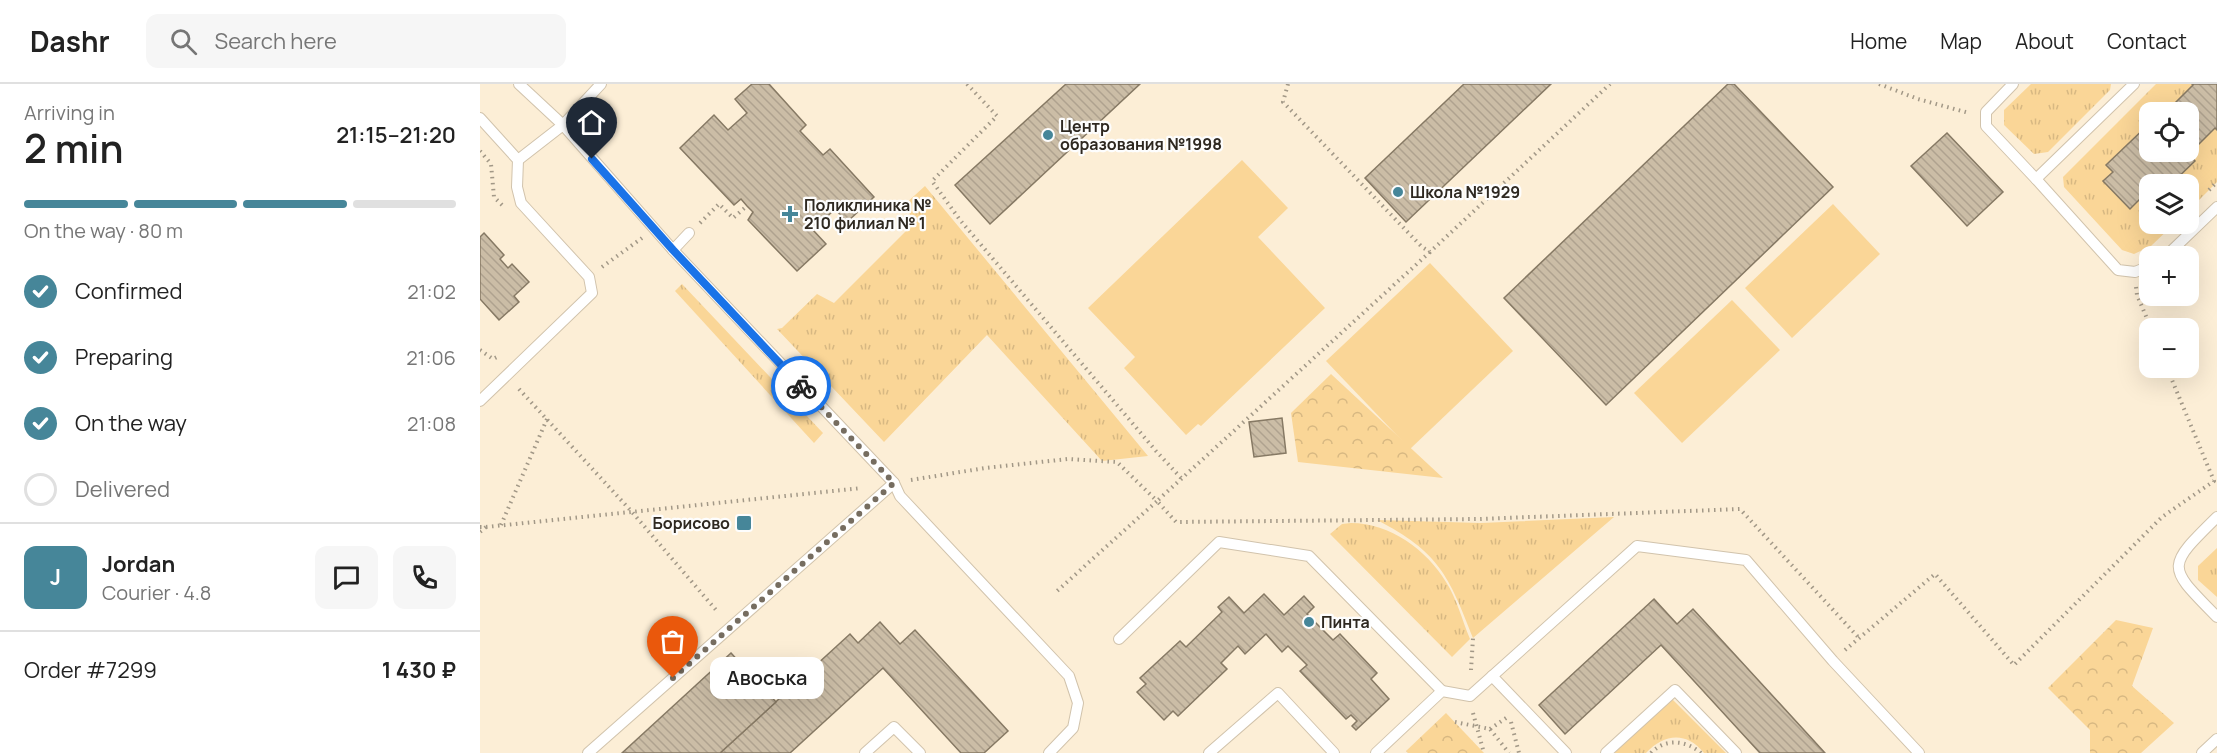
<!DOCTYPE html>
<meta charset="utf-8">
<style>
body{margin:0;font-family:Manrope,sans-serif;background:#f6f6f6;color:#222;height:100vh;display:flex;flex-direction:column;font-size:22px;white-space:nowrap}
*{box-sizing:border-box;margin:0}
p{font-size:20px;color:#767676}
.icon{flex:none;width:33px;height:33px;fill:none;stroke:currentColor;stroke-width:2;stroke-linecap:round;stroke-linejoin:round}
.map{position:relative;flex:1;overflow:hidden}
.side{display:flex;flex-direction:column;background:#fff;width:480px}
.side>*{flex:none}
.controls{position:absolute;left:1659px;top:18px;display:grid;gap:12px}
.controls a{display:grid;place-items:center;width:60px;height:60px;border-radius:12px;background:#fff;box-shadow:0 6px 24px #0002;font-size:30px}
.pin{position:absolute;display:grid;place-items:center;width:51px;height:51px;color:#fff;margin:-62px -26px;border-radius:50% 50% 50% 0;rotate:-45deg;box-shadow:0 0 6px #0007}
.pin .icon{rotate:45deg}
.courier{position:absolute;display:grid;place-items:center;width:60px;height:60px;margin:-30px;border:4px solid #1a73e8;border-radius:50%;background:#fff;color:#222;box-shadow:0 2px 8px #0007}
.bubble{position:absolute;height:42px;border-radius:12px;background:#fff;box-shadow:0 6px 24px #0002;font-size:20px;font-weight:600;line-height:42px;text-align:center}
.summary em{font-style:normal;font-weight:600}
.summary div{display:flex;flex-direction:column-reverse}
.summary{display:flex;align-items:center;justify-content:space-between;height:102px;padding:0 24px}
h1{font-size:39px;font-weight:600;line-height:45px}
.bar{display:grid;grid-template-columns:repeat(4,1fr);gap:9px 6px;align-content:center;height:72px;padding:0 24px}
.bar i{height:8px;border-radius:4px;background:#e0e0e0}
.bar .selected{background:#468699}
.bar p{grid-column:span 4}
.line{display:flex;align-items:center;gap:15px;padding:0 24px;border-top:2px solid #e0e0e0}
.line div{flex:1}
.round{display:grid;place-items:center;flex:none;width:63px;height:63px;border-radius:12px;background:#f6f6f6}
ol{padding:0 24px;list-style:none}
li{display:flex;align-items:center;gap:18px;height:66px}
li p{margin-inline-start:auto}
li .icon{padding:6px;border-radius:50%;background:#468699;color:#fff;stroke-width:4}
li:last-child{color:#767676}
li i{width:33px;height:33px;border:3px solid #e0e0e0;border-radius:50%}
header{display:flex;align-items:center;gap:36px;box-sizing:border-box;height:84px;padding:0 30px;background:#fff;border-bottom:2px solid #e0e0e0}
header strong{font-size:28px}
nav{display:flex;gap:33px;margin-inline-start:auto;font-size:21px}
.search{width:420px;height:54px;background:#f6f6f6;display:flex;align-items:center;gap:15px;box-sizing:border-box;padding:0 21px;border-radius:12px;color:#767676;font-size:22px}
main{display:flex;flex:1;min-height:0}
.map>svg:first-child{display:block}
</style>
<header>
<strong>Dashr</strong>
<div class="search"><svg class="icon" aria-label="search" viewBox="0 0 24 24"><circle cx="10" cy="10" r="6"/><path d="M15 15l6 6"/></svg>Search here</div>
<nav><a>Home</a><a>Map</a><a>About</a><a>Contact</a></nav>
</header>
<main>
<section class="side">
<div class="summary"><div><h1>2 min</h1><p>Arriving in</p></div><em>21:15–21:20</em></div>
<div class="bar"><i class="selected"></i><i class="selected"></i><i class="selected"></i><i></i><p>On the way · 80 m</p></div>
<ol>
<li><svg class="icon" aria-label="check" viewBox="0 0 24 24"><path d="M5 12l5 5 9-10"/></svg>Confirmed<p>21:02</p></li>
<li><svg class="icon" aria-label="check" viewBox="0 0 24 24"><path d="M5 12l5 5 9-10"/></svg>Preparing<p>21:06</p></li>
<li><svg class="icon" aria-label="check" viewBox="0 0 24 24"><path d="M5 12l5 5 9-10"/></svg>On the way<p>21:08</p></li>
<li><i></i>Delivered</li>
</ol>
<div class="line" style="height:108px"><b class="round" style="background:#468699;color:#fff">J</b><div><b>Jordan</b><p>Courier · 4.8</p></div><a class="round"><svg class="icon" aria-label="chat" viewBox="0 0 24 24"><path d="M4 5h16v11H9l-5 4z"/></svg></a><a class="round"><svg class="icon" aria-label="phone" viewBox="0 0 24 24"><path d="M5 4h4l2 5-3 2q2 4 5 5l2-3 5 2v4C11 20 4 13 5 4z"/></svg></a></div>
<div class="line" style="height:78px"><div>Order #7299</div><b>1 430 ₽</b></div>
</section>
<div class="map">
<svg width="1737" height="669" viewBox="0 0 1737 669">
<defs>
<pattern id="grass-tufts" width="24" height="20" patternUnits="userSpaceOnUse" patternTransform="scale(1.5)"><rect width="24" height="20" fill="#fad697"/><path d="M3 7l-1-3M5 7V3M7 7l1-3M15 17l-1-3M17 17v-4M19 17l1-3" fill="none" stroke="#d7b882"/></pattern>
<pattern id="forest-crowns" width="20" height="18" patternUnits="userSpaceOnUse" patternTransform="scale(1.5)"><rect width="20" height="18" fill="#fad697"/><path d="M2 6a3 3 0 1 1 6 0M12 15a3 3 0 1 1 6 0" fill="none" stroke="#d7b882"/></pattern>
<pattern id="building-back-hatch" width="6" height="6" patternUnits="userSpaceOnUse" patternTransform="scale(1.5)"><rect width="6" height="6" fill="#cbbda6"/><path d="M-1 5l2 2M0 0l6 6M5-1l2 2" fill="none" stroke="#afa28f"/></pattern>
</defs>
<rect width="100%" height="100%" fill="#fceed6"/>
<g fill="url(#grass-tufts)" fill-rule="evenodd">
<path d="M1551 0H1631L1630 6 1568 68 1554 70 1524 41V26Z"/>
<path d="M1676 0H1737V98L1709 126 1708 100H1670V140H1694L1671 162 1654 170 1642 166 1584 103 1583 93ZM1670 28H1708V68H1670Z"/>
<path d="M445 102 668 372 622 377 507 251 404 358 297 245 302 244 337 210 354 219 435 138 424 121Z"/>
<path d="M202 200 343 349 334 359 195 207Z"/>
<path d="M1134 433 993 554C969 492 959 468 897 436L1001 439Z"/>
<path d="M871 439C910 439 947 466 966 498 977 515 982 536 990 555L972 573 850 450 862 440Z"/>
<path d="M1737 464V513L1718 496V482Z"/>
<path d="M1190 613 1246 669H1224C1206 647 1184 650 1166 669H1129Z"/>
</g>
<g fill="url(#forest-crowns)">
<path d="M851 290 963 394 818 378 811 329Z"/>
<path d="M1636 536 1673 544 1652 602 1694 639 1661 669H1610V646L1568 604Z"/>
<path d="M966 629 1004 669H928L926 667Z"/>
</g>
<g fill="#fad697">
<path d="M762 76 808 124 778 153 845 224 721 342 718 340 706 351 644 284 655 273 608 224Z"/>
<path d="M1353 120 1400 170 1312 254 1265 204Z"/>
<path d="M950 179 1033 267 930 365 846 277Z"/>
<path d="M1252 216 1300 266 1202 359 1154 309Z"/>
</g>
<g fill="url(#building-back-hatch)" stroke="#867964" stroke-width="1.5">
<path d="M272 0H289L326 41 320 47 343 71 350 65 394 113 367 138 355 125 333 146 346 160 317 187 268 136 273 128 267 122 261 115 254 121 200 64 234 31 248 46 267 29 255 15Z"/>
<path d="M586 0H660L510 140 475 101Z"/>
<path d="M984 0H1071L926 138 885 94Z"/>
<path d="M1248 0H1254L1353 103 1126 321 1024 214Z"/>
<path d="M1712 0H1737V46L1735 44 1709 70 1715 77 1691 100H1670V109L1668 107 1650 125 1623 97 1633 88 1626 81 1670 39V68H1708V28H1696L1700 24 1695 19 1713 1Z"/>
<path d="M1467 49 1523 108 1487 142 1431 82Z"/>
<path d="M4 149 24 171 20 175 28 184 32 180 49 198 34 212 39 218 19 236 0 215V153Z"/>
<path d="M802 334 806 369 774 373 769 338Z"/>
<path d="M784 510 804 531 824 512 834 523 827 530 853 556 860 550 897 589 891 595 909 615 876 646 872 642 877 637 871 631 866 635 820 587 827 581 808 562 802 568 786 550 765 570 758 562 741 579 747 585 698 632 693 627 684 636 657 608 666 600 660 594 700 557 706 563 742 528 738 523 749 513 764 529Z"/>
<path d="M1174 515 1197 540 1213 525 1345 669H1280L1181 561 1085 650 1059 621Z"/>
<path d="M400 538 420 560 435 546 528 647 504 669H481L403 584 310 669H240L370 550 378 559Z"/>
<path d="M251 569 296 618 240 669H142Z"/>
</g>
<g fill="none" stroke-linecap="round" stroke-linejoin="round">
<defs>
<g id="service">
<path d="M39 0 83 41 121 0"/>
<path d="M1533 0 1506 28V42L1556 95"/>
<path d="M1654 0 1556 95 1638 186 1655 188 1670 182"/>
<path d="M0 34 38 76 37 103 41 119 109 193 112 209 0 317"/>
<path d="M38 76 83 41 193 166 414 399 420 412 589 592 598 619 593 644 569 669"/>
<path d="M193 166 209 149"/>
<path d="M1686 172 1737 123"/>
<path d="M1737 433C1685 484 1687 482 1737 533"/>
<path d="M639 555 739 458 829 472 962 607"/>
<path d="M1012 592 1086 669"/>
<path d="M108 669 414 399"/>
<path d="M385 669 414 643 440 669"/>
<path d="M729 669 798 609 854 669"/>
<path d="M896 669 962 607 990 612 1157 462 1266 476 1353 577 1439 669"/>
<path d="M1126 669 1195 606 1256 669"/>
<path d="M1722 669 1737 655"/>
</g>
</defs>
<use href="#service" stroke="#d1c3ac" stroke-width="12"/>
<g stroke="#a29887" stroke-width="4" stroke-dasharray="1.5 4.5" stroke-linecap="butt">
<path d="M487 0 517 32 452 97 480 136 676 367 702 395"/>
<path d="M808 0 803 18 942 163 950 168 1130 0"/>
<path d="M1399 0 1438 15 1489 29"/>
<path d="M0 67 11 80 14 113 23 122"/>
<path d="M1729 106 1737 98"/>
<path d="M220 139 239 120 253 134 267 122"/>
<path d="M950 168 677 417 696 438 999 435 1260 425 1379 554"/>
<path d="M122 183 162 154"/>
<path d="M1656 203 1657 211 1671 244"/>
<path d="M0 266 13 275 17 273"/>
<path d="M39 305 152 428 236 526"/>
<path d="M431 396 505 384 588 375 637 378 677 417 577 507"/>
<path d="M21 441 67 335"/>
<path d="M0 443H6L0 448"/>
<path d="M6 443 382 404"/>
<path d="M1365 566 1455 490 1534 581 1682 433 1734 397 1687 284"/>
<path d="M991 586 993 554"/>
<path d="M993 629 1004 669"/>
<path d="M975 638 1010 645 1029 669"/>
<path d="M1031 638 1039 669"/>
<path d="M1010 645 1029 632"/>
<path d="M1171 669C1185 654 1206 656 1221 669"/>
</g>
<use href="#service" stroke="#fff" stroke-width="10"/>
</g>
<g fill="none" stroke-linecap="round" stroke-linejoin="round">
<path stroke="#766d60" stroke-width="6" stroke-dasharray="0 10.8" d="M193 594 414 399 321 302"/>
<path stroke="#1a73e8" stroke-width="8" d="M112 75 193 166 321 302"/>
</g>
<g fill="#468699" stroke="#fdfdfd" stroke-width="2">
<circle cx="568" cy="51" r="6"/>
<circle cx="918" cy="108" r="6"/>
<path d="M307 121h6v6h6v6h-6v6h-6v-6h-6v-6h6z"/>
<rect x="256" y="431" width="16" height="16" rx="3"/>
<circle cx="829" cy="538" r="6"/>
</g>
<g text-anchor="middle" stroke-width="4.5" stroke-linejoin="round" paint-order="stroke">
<g font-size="16" font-weight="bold" fill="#2e2820" stroke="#fdfdfd" text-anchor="start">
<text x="580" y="48">Центр<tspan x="580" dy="18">образования №1998</tspan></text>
<text x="930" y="114">Школа №1929</text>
<text x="324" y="127">Поликлиника №<tspan x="324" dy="18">210 филиал № 1</tspan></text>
<text x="250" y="445" text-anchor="end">Борисово</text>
<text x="841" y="544">Пинта</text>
</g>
</g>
</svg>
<div class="controls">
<a><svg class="icon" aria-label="locate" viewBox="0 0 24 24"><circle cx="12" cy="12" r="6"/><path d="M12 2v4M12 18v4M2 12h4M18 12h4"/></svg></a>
<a><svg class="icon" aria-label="layers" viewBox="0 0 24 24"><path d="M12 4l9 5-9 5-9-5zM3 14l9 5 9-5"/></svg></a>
<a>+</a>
<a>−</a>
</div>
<div class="pin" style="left:193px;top:594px;background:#ea580c"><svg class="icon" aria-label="bag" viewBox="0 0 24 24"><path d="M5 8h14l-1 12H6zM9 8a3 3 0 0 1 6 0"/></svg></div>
<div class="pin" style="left:112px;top:75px;background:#1f2937"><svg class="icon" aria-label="home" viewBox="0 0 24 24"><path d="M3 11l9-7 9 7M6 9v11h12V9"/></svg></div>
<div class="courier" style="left:321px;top:302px"><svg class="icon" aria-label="bike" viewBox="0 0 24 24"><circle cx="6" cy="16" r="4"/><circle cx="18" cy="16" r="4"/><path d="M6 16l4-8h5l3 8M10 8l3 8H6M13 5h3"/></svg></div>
<div class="bubble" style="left:230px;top:573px;width:114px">Авоська</div>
</div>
</main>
